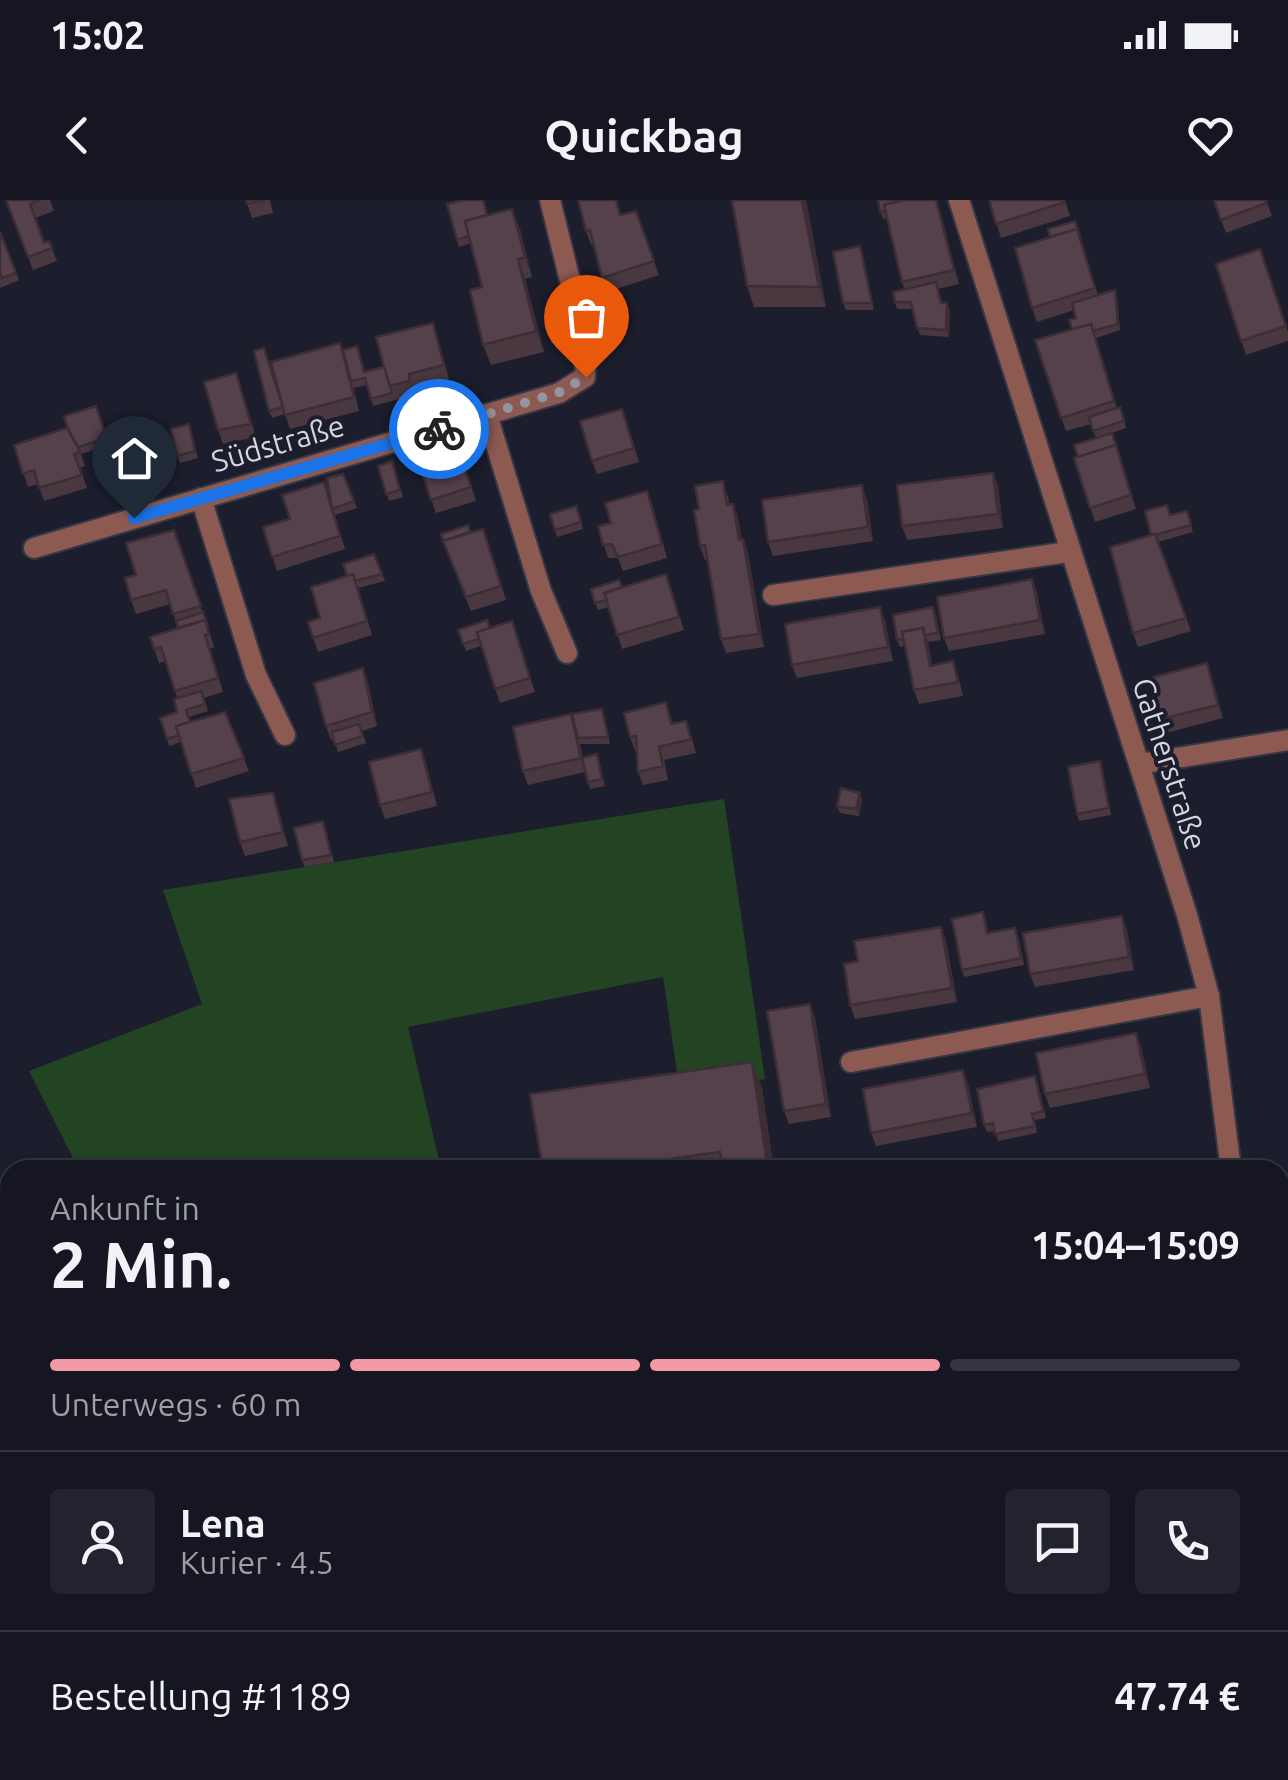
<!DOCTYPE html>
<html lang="de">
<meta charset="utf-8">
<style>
body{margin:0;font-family:Ubuntu,sans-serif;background:#22232f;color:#f1f3f6;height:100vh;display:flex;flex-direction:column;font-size:38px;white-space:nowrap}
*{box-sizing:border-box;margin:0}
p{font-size:32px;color:#9d9fa5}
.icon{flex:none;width:55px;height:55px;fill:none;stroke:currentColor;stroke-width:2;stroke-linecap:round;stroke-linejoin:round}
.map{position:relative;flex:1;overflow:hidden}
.details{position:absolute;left:0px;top:960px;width:1290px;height:620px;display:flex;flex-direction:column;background:#151622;border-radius:30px 30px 0 0;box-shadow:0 2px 8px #0004,0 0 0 2px #343540}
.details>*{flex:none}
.pin{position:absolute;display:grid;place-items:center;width:85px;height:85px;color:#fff;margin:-102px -42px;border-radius:50% 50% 50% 0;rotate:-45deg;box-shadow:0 0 10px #0007}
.pin .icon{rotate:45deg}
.courier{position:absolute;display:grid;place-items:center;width:100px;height:100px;margin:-50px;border:8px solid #1a73e8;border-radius:50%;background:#fff;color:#222;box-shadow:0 2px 12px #0007}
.overview em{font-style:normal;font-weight:700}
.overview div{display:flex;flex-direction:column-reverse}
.overview{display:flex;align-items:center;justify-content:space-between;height:170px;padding:0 50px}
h1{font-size:65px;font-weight:700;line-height:75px}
.bar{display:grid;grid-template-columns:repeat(4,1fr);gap:15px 10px;align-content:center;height:120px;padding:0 50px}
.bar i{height:12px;border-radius:8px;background:#343540}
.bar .on{background:#f39aa7}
.bar p{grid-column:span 4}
.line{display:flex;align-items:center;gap:25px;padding:0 50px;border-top:2px solid #343540}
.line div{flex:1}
.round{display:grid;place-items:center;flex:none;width:105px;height:105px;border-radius:10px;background:#22232f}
.status{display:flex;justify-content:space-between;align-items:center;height:70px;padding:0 50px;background:#151622;direction:ltr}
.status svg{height:28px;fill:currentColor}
header{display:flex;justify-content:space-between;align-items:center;height:130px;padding:0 50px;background:#151622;font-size:45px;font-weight:700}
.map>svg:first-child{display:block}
</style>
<div class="status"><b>15:02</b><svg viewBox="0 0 49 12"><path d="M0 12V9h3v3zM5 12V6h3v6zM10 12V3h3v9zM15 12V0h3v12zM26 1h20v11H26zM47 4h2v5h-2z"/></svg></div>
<header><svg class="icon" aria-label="back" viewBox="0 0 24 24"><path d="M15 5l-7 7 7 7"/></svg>Quickbag<svg class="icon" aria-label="heart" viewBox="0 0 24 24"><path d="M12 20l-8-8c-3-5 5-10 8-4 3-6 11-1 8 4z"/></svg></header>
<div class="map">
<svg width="1288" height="1580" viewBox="0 0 1288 1580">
<rect width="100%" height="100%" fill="#1c1d2d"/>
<path fill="#224423" d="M724 599 765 879 680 892 663 777 408 827 439 960 416 970H79L29 871 202 804 163 690Z"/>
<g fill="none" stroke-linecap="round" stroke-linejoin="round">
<defs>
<path id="service" d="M0 1389 10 1405"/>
<g id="minor">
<path d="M959 0 1187 715 1209 796 1231 970"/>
<path d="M487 215 541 391 567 453"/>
<path d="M201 298 256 475 285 535"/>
<path d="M34 348 559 193 585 177 586 145 550 0"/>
<path d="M773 395 1068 352"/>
<path d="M1139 564 1288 540"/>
<path d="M851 862 1209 796"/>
<path d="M1280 1119 1288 1130"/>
<path d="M1280 1480 1288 1474"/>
<path d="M0 1491 10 1486"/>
<path d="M1137 1580 1151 1570"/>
</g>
</defs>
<use href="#service" stroke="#363746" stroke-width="21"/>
<use href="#minor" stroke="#363746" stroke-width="24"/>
<use href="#service" stroke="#8d5a52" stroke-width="18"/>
<use href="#minor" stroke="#8d5a52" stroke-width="20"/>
</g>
<g fill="#493840">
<path d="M6 0H50L54 11 35 18 44 43 49 41 57 61 33 70Z"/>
<path d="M246 0H270L273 13 252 18Z"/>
<path d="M806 0 826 107H754L747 86Z"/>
<path d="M989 0H1065L1070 16 1001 38Z"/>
<path d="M1214 0H1266L1272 16 1226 33Z"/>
<path d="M939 7 959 84 938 89 942 103H947L950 110 949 137 920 135 913 109H897L895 102 904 89 887 18 883 19 880 12Z"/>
<path d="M636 11 659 75 607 92 594 44 591 45 586 31 621 14Z"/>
<path d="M488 15 520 29 532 77 525 79 544 152 491 165 483 145 482 87 471 43 459 47 457 40Z"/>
<path d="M1075 21 1098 95 1117 97 1120 130 1096 138 1117 208 1120 207 1126 228 1112 233 1136 309 1095 322 1074 258 1078 257 1096 238 1091 224 1066 231 1035 140 1072 129 1076 118 1074 110 1037 122 1032 108 1050 37Z"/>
<path d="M0 32 19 80 0 88Z"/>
<path d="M1260 49 1288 132V141L1246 155 1216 64Z"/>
<path d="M862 53 874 110H846L843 103Z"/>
<path d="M433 123 449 179 414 188 415 195 373 206 367 185 353 188V186L359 211 290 229 285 214 272 218 269 211 279 194 343 150 364 172 384 167Z"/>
<path d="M236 173 256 237 223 244 218 230Z"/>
<path d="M96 206 109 245 81 254 85 266 80 268 87 288 44 301 38 284 28 287 14 245 67 228Z"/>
<path d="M627 223 639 262 597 274 592 261Z"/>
<path d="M191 231 198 258 180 263 177 256Z"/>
<path d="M163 232 170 261 130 271 127 264Z"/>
<path d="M415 252 461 253 476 301 436 313Z"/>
<path d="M392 261 403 297 389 301 378 266Z"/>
<path d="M993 273 998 286 1003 328 907 340 902 326Z"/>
<path d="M343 274 357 308 335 315 345 349 277 371 263 327 331 304Z"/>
<path d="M728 295 729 304H733L738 317 741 339H743L748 353 764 447 726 453 721 439 707 359 705 360 700 346 699 309Z"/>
<path d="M867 299 873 341 773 356 768 342Z"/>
<path d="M652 304 667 358 623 371 618 358H608L598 326 611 323Z"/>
<path d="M576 306 583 329 557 337 550 314Z"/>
<path d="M1187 311 1193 332 1158 342 1191 431 1138 447 1133 433 1151 335 1170 315Z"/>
<path d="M483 329 506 400 471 411 448 355 471 332Z"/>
<path d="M174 330 210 434 214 447 210 449 223 492 204 498 208 511 189 517 190 522 225 512 249 571 196 588 181 542 169 546 160 518 177 512V498L166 461 159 463 150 437 178 428 170 404 136 414 131 400 136 375Z"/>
<path d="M374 354 385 381 358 388 372 435 318 452 308 422 320 418 347 376Z"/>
<path d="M666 374 684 430 622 449 609 407 598 410 591 389 622 387Z"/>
<path d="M1032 379 1037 393 1045 434 949 451 944 438Z"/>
<path d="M880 407 885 421 893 461 797 478 792 465Z"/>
<path d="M936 414 941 440 928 442 932 465 958 475 963 496 919 504 914 490 905 446 900 447 897 440Z"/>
<path d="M512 421 535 492 500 503 481 446 466 451 458 430 490 428Z"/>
<path d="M1207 463 1223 518 1166 533 1161 519Z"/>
<path d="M368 482 377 526 362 531 366 543 338 552 334 539 331 540 326 526Z"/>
<path d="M666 502 673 524 691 534 696 553 664 560 668 580 643 585 638 572 637 551H635L630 537Z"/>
<path d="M604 516 610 544H580L583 558 599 561 605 586 590 589 585 572 528 585 523 571Z"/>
<path d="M426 563 437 606 385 619 380 605Z"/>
<path d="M1102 568 1111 615 1079 621 1077 614Z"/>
<path d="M273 593 288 646 245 656 240 642Z"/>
<path d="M860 593 862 600 859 616 840 613 837 606Z"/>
<path d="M323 621 334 662 305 667 302 660Z"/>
<path d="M986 719 988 733 1018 735 1024 765 964 777 962 770Z"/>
<path d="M941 727 946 741 957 802 855 819 850 805 858 761Z"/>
<path d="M1127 730 1134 770 1035 787 1030 774Z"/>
<path d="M815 818 831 917 789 924 784 911Z"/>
<path d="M1141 846 1150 888 1050 908 1045 894Z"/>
<path d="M752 862 762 888 774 970H543Z"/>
<path d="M1038 883 1046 918 1035 920 1037 933 998 941 995 931 987 932 984 925Z"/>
<path d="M968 884 977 927 876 946 871 933Z"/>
<path d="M0 1164 10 1180V1379L0 1363Z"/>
<path d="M1288 1514V1553L1280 1544V1521Z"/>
</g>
<g fill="#3c2e34">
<path d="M802 0H806L826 107 819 87Z"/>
<path d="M936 0 939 7 959 84 954 70Z"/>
<path d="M512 9 520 29 532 77 525 57Z"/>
<path d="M518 59 525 79 544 152 536 131Z"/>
<path d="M1115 90 1117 97 1120 130 1118 124Z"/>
<path d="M947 103 950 110 949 137 946 130Z"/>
<path d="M993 273 998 286 1003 328 998 314Z"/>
<path d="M862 285 867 299 873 341 868 327Z"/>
<path d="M733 304 738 317 744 353 739 340Z"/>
<path d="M743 339 748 353 764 447 759 434Z"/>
<path d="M1032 379 1037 393 1045 434 1040 420Z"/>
<path d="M880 407 885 421 893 461 888 447Z"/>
<path d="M923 428 928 442 935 480 930 466Z"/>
<path d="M1207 463 1212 477 1223 518 1218 505Z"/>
<path d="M363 468 368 482 377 526 372 512Z"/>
<path d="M273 593 278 607 288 646 283 632Z"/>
<path d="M860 593 862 600 859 616 856 609Z"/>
<path d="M1122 716 1127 730 1134 770 1129 757Z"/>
<path d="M941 727 946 741 957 802 952 788Z"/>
<path d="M810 804 815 818 831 917 826 904Z"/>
<path d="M1136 833 1141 846 1150 888 1145 874Z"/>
<path d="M752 862 762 888 774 970H768Z"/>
<path d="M963 870 968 884 977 927 972 913Z"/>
<path d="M1233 1570H1243L1232 1580H1224L1223 1578Z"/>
</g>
<g fill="#55414b" stroke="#3c2e34" stroke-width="2.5">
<path d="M6 0H41L30 4 44 43 49 41 52 48 28 57Z"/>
<path d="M246 0H265L247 4Z"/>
<path d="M464 0H483L487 15 465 21 469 36 457 40 447 4Z"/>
<path d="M578 0H616L620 15 636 11 654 61 602 78 590 30 586 31Z"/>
<path d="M732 0H802L819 87 747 86Z"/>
<path d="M878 0H904L884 5 885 11 880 12Z"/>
<path d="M904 0H936L954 70 902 82 884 5Z"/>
<path d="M989 0H1064L1065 2 996 24Z"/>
<path d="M1214 0H1266L1267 3 1221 20Z"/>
<path d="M512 9 525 57 518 59 536 131 483 145 470 90 482 87 465 21Z"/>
<path d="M1075 21 1080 36 1077 29 1050 37 1048 29Z"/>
<path d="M1077 29 1095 88 1032 108 1015 48Z"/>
<path d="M0 32 16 73 2 78 0 73Z"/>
<path d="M860 46 872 103H843L833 52Z"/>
<path d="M1260 49 1286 126 1241 141 1216 64Z"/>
<path d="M936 82 941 103H947L946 130 917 128 911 102H895L893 92Z"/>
<path d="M1115 90 1118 124 1093 131 1091 124 1072 129 1069 120 1076 118 1072 103Z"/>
<path d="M433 123 444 165 409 174 410 181 389 186 376 137Z"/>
<path d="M1091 124 1114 201 1061 218 1035 140Z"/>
<path d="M340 143 354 197 285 215 271 162Z"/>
<path d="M357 146 364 172 384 167 392 193 371 199 365 178 351 181 343 150Z"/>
<path d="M264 148 283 207 269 211 254 151Z"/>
<path d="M236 173 251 224 218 230 204 182Z"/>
<path d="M96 206 107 238 78 247 68 229 64 216Z"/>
<path d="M1120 207 1124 221 1093 231 1089 217Z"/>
<path d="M622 209 634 248 592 261 580 221Z"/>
<path d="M189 224 195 251 177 256 171 229Z"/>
<path d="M160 225 167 254 127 264 120 235Z"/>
<path d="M67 228 80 252 74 254 82 275 39 288 34 270 23 274 14 245Z"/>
<path d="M1112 233 1118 252 1116 245 1078 257 1074 245Z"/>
<path d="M456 240 471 287 431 300 415 252Z"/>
<path d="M1116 245 1131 295 1090 308 1074 258Z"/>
<path d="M392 261 400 290 386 294 378 266Z"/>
<path d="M993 273 998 314 902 326 897 285Z"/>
<path d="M343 274 354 301 332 309 327 278Z"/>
<path d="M723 281 727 305 733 304 739 340 743 339 759 434 721 439 705 345 700 346 694 310 699 309 695 286Z"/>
<path d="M324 282 340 336 272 357 263 327 290 319 282 295Z"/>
<path d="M862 285 868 327 768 342 762 300Z"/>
<path d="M647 291 662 344 618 357 612 344 603 345 598 326 611 323 605 303Z"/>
<path d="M1167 305 1170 315 1187 311 1191 325 1155 335V334L1151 335 1145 311Z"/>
<path d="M576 306 581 322 555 330 550 314Z"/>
<path d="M468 325 470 332 443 341 441 334Z"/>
<path d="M483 329 501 386 466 397 443 341Z"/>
<path d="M174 330 201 406 173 414 166 390 131 400 125 378 136 375 126 343Z"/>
<path d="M1155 334 1186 418 1133 433 1110 347Z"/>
<path d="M374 354 382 374 355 381 353 374 347 376 343 364Z"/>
<path d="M353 374 367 421 313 438 308 422 320 418 311 387Z"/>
<path d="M666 374 679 417 617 435 604 393Z"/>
<path d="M1032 379 1040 420 944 438 937 397Z"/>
<path d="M619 380 622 387 604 393 607 400 595 403 591 389Z"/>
<path d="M880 407 888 447 792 465 785 424Z"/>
<path d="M933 407 938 433 925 435 923 428 902 432 904 439 897 440 893 415Z"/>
<path d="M203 412 208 427 205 420 178 428 176 421Z"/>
<path d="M205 420 209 434 205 435 218 478 175 491 161 447 154 449 150 437Z"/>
<path d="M487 420 490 428 477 432 479 439 463 444 458 430Z"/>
<path d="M512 421 530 478 495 489 477 432Z"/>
<path d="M923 428 930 466 953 461 958 482 914 490 902 432Z"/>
<path d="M1207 463 1218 505 1161 519 1150 478Z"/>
<path d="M363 468 372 512 326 526 314 483Z"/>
<path d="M201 491 205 504 186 510 190 522 176 526 179 535 167 539 160 518 177 512 174 499Z"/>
<path d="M666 502 671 524 686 521 691 539 659 547 663 566 638 572 636 536 630 537 624 513Z"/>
<path d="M602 509 608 537 578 538 572 514Z"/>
<path d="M225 512 244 558 191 574 176 526Z"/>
<path d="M571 514 581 558 523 571 513 527Z"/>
<path d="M359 524 363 536 335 545 332 532Z"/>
<path d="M421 549 432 592 380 605 369 562Z"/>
<path d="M597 554 602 579 588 582 582 558Z"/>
<path d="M1100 561 1109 608 1077 614 1068 567Z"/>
<path d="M841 588 860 593 856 609 837 606Z"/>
<path d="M273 593 283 632 240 642 229 599Z"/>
<path d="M323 621 331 655 302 660 294 628Z"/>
<path d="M983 712 987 733 1015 728 1021 758 962 770 952 719Z"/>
<path d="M1122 716 1129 757 1030 774 1023 733Z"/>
<path d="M941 727 952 788 850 805 844 764 858 761 854 741Z"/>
<path d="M810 804 826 904 784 911 767 811Z"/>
<path d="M1136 833 1145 874 1045 894 1036 853Z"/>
<path d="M752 862 768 970H723L720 952 592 970H543L530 894Z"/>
<path d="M963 870 972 913 871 933 863 889Z"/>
<path d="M1035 876 1043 911 1032 914 1035 926 995 934 993 923 984 925 977 889Z"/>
<path d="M0 1164 10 1180V1368L0 1352Z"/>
<path d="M1288 1514V1545L1280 1536V1521Z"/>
<path d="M1216 1570H1233L1223 1578Z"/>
</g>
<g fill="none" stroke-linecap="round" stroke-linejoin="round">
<path stroke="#9495a2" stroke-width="10" stroke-dasharray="0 18" d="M439 229 560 192 586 177"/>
<path stroke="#1a73e8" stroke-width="12" d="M134 318 439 229"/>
</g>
<g text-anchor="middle" stroke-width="8" stroke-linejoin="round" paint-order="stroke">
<g font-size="30" fill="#d5d6e1" stroke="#1c1d2d">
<text transform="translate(278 244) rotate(-16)" y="10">Südstraße</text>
<text transform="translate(1169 564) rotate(72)" y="10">Gatherstraße</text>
</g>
</g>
</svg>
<div class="pin" style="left:586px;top:177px;background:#ea580c"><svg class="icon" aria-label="bag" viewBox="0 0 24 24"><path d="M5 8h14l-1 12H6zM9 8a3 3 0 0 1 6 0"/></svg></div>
<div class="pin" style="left:134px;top:318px;background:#1f2937"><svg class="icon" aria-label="home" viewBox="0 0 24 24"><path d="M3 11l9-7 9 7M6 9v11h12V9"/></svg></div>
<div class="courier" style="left:439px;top:229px"><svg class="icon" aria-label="bike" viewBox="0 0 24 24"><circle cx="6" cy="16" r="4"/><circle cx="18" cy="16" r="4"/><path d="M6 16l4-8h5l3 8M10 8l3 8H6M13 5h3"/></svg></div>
<section class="details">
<div class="overview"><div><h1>2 Min.</h1><p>Ankunft in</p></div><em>15:04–15:09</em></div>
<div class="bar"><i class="on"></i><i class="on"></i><i class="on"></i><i></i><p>Unterwegs · 60 m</p></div>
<div class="line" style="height:180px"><a class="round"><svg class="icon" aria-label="person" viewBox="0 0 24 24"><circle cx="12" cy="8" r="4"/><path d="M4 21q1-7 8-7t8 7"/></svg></a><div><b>Lena</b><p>Kurier · 4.5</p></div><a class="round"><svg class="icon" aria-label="chat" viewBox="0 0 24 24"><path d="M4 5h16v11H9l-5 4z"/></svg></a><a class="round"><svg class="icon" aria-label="phone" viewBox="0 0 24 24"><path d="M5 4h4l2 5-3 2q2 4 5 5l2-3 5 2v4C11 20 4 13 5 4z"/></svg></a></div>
<div class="line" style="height:130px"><div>Bestellung #1189</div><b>47.74 €</b></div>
</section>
</div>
